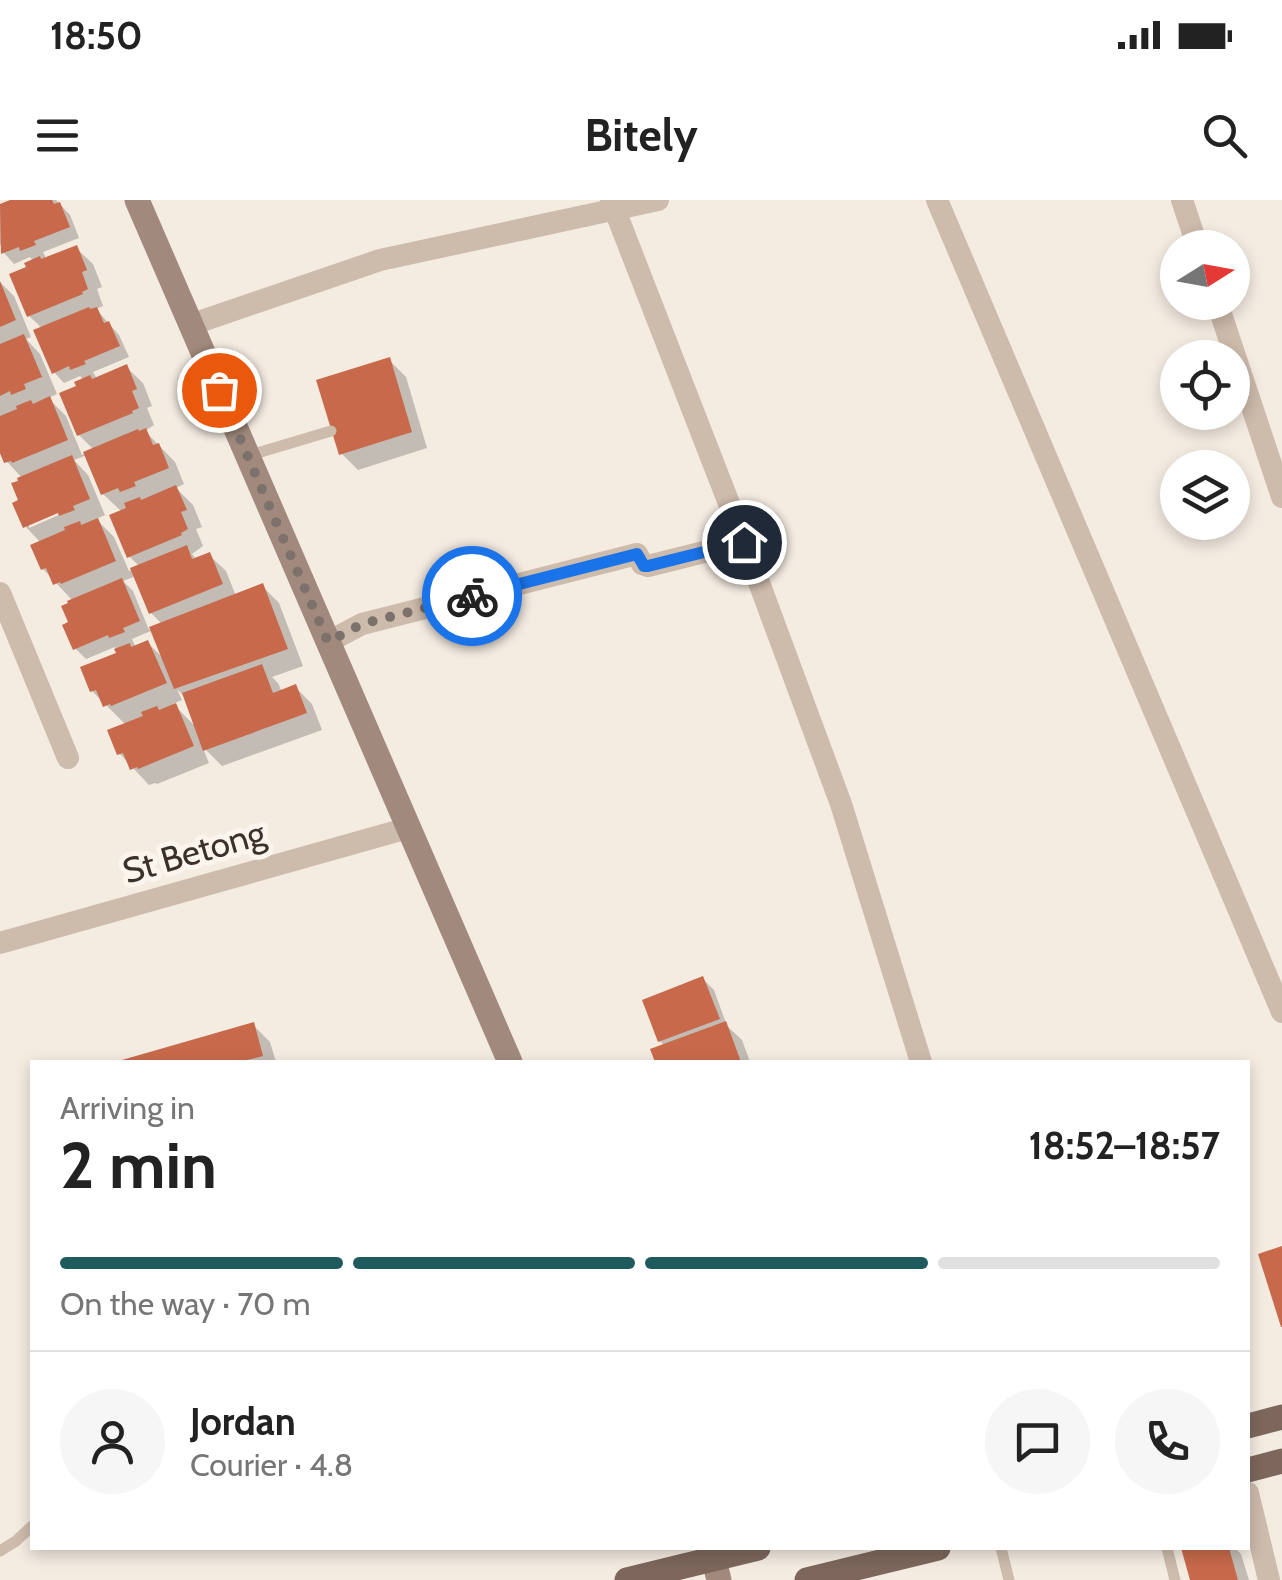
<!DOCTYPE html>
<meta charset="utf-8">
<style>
body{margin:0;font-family:Cabin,sans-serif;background:#f6f6f6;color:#222;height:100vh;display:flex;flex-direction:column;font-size:38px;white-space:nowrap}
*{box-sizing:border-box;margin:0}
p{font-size:32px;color:#767676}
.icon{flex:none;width:55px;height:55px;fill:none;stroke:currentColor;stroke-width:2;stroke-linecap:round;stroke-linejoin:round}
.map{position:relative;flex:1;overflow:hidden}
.drawer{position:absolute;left:30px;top:860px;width:1220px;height:490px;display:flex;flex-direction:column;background:#fff;border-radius:0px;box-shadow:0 5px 15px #0003}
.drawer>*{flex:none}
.needle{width:65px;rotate:79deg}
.controls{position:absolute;left:1160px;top:30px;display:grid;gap:20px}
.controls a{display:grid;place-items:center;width:90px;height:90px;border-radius:50%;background:#fff;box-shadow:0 5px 15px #0003;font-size:50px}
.pin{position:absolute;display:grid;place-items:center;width:85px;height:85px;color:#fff;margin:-42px;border:5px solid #fff;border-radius:50%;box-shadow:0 2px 10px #0007}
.courier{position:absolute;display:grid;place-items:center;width:100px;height:100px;margin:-50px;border:8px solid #1a73e8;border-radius:50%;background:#fff;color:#222;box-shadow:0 2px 12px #0007}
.overview em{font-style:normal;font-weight:800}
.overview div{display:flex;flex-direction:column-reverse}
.overview{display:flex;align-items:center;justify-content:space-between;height:170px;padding:0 30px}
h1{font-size:65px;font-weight:800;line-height:75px}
.bar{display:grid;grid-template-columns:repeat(4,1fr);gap:15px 10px;align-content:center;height:120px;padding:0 30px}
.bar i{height:12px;border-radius:8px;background:#e0e0e0}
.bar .active{background:#1f5a5e}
.bar p{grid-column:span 4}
.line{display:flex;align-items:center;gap:25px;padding:0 30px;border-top:2px solid #e0e0e0}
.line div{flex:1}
.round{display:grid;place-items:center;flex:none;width:105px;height:105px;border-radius:52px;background:#f6f6f6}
.status{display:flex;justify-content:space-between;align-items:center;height:70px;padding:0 50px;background:#fff;direction:ltr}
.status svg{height:28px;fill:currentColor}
header{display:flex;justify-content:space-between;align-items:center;height:130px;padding:0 30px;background:#fff;font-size:45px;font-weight:800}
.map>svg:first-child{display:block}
</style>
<div class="status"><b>18:50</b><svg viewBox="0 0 49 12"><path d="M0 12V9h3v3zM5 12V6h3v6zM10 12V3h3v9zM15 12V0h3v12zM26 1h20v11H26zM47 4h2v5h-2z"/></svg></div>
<header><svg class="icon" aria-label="menu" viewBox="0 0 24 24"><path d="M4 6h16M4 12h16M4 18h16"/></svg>Bitely<svg class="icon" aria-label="search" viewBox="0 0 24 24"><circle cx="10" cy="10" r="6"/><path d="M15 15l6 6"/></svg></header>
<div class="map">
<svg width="1282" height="1380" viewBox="0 0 1282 1380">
<rect width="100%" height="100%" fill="#f4ebe1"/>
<g fill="#0003" fill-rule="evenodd">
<path d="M17 0H56L70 15 79 38 43 52 47 60 76 48 93 64 102 87 97 89 103 106 96 109 119 135 129 157 93 172 97 179 126 167 143 183 152 206 147 208 154 225 145 231 175 262 184 284 176 288 193 305 202 327 196 329 203 346 192 354 197 360 209 355 226 371 236 396 262 386 279 403 303 466 272 477 278 483 282 492 295 487 312 504 322 530 222 566 202 546 209 563 157 584 155 583 149 585 120 554 126 525 92 491 119 454 115 447 86 459 75 448 71 424 73 401 43 369 41 343 25 326 21 302 23 279 0 254V82L14 96 31 137 26 139 40 154 57 194 48 198 66 216 82 255 94 250 79 235 80 187 84 180 80 176 64 183 54 172 43 129 29 116V68L34 62 30 57 14 64 4 53 0 44V7ZM87 255 103 294 122 312 129 356 140 367 129 371 114 337 96 319 105 315 88 275 74 260ZM68 305 70 310 29 328V322ZM136 376 151 413 163 425 149 430 133 391 123 381ZM153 430 165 460 148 443 136 448 132 439ZM177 489 186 498 198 529 173 504 182 500Z"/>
<path d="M389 160 406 177 427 248 358 270 341 253Z"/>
<path d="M703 779 714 790 727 826 742 840 750 862H658L654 850 665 846 660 841Z"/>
<path d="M253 825 270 842 276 862H120Z"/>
<path d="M1184 1348H1235L1241 1354 1249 1380H1193Z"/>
</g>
<g fill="#c8694b">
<path d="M10 0H52L54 4 60 2 70 27 34 41 36 45 20 51 19 47 1 54 0 4Z"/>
<path d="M77 45 87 70 82 72 88 89 82 92 83 94 27 117 9 74 26 67 24 63 40 56 41 59Z"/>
<path d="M0 81 16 120 0 127Z"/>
<path d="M89 107 90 109 97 107 104 123 109 121 120 146 84 161 86 164 70 170 69 166 52 174 33 130Z"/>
<path d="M24 134 42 177 24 184 26 189 11 195 10 191 0 196V144Z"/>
<path d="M390 157 412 232 339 255 316 180Z"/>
<path d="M127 164 137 189 132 191 139 208 132 211 133 213 77 236 59 193 76 186 74 182 90 175 92 179Z"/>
<path d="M50 196 68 240 12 263 11 261 4 263 0 253V216L17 209 16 206 31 200 33 204Z"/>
<path d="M146 228 153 245 159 243 169 268 134 282 136 286 120 292 118 288 101 295 83 252 138 229 139 231Z"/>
<path d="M72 255 90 299 73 306 75 310 59 316 58 313 23 328 12 303 18 300 11 283 18 281 17 278Z"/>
<path d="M176 285 187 310 181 312 188 329 181 333 182 335 127 358 109 315 126 308 124 303 140 297 141 300Z"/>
<path d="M98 318 116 361 61 384 60 382 53 385 46 368 41 370 30 345 65 330 64 327 80 321 81 325Z"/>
<path d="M187 345 192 359 210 352 223 384 149 414 130 368Z"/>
<path d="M122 378 140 421 123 428 125 432 109 438 108 435 73 450 62 425 68 422 61 406 68 403 67 401Z"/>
<path d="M263 383 288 449 174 489 149 427Z"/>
<path d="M148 440 167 483 111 506 110 504 103 507 96 490 90 492 80 467 116 453 114 449 130 443 131 447Z"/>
<path d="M262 464 273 493 296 484 307 513 203 551 182 493Z"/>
<path d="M176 503 194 546 138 569 137 567 130 570 123 553 117 555 107 530 143 516 141 512 157 506 159 510Z"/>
<path d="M703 776 720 819 658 842 642 800Z"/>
<path d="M726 821 741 862H655L650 849Z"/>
<path d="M254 822 263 856 239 862H115Z"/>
<path d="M1282 1046V1127H1281L1258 1054Z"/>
<path d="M1181 1348H1229L1238 1380H1190Z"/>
</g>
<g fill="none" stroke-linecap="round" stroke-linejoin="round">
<g stroke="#cdbbac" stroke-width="11">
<path d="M247 256 331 231"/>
<path d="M1001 1348 1009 1380"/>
<path d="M1167 1348 1175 1380"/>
<path d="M0 1351 16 1341 32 1326"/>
</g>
<g stroke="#cdbbac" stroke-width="22">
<path d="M611 0 744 342 841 604 921 862"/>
<path d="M937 0 1282 812"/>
<path d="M1182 0 1198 48"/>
<path d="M1217 102 1282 297"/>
<path d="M190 125 380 60 658 0"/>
<path d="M0 393 68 558"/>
<path d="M328 442 362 424 637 354 642 364 648 366 744 342"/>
<path d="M0 743 408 628"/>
<path d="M1248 1293 1269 1380"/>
</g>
<g stroke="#a18a7d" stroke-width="25">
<path d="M137 0 510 862"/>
<path d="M711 1348 719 1380"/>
</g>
<g stroke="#7d675c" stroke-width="25">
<path d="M1248 1226 1282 1217"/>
<path d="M1248 1270 1282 1261"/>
<path d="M627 1380 758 1348"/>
<path d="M807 1380 938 1348"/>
</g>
</g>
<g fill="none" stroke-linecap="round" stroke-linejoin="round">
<path stroke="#7c716b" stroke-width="10" stroke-dasharray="0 18" d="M219 190 328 442 362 424 472 396"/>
<path stroke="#1a73e8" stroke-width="12" d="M472 396 637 354 644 366H648L744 342"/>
</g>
<g text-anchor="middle" stroke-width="10" stroke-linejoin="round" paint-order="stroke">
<g font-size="35" fill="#3b302b" stroke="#fbf5ee">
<text transform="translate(194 652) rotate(-16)" y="12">St Betong</text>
</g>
</g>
</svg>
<div class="controls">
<a><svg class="needle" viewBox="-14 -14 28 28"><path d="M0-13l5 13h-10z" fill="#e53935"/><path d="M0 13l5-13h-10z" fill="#767676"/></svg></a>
<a><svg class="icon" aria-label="locate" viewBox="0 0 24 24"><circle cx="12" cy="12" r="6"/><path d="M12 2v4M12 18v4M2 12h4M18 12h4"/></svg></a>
<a><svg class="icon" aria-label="layers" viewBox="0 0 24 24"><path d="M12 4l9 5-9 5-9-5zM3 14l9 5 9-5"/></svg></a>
</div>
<div class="pin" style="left:219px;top:190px;background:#ea580c"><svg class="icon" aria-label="bag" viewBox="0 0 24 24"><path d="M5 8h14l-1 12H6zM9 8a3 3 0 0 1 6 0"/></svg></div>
<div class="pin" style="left:744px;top:342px;background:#1f2937"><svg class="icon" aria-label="home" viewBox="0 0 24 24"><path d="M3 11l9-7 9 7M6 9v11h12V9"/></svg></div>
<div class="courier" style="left:472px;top:396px"><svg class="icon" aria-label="bike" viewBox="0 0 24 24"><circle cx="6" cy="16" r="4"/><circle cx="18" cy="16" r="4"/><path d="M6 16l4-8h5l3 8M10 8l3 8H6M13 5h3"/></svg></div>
<section class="drawer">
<div class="overview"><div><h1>2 min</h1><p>Arriving in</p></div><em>18:52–18:57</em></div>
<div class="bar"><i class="active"></i><i class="active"></i><i class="active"></i><i></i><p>On the way · 70 m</p></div>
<div class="line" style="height:180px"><a class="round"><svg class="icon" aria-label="person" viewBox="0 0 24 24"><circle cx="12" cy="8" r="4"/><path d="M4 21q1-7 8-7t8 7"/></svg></a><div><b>Jordan</b><p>Courier · 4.8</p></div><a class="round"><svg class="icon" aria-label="chat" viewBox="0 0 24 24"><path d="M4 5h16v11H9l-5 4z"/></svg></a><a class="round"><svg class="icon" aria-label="phone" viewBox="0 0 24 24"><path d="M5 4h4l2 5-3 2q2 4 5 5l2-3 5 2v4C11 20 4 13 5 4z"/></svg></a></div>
</section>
</div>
